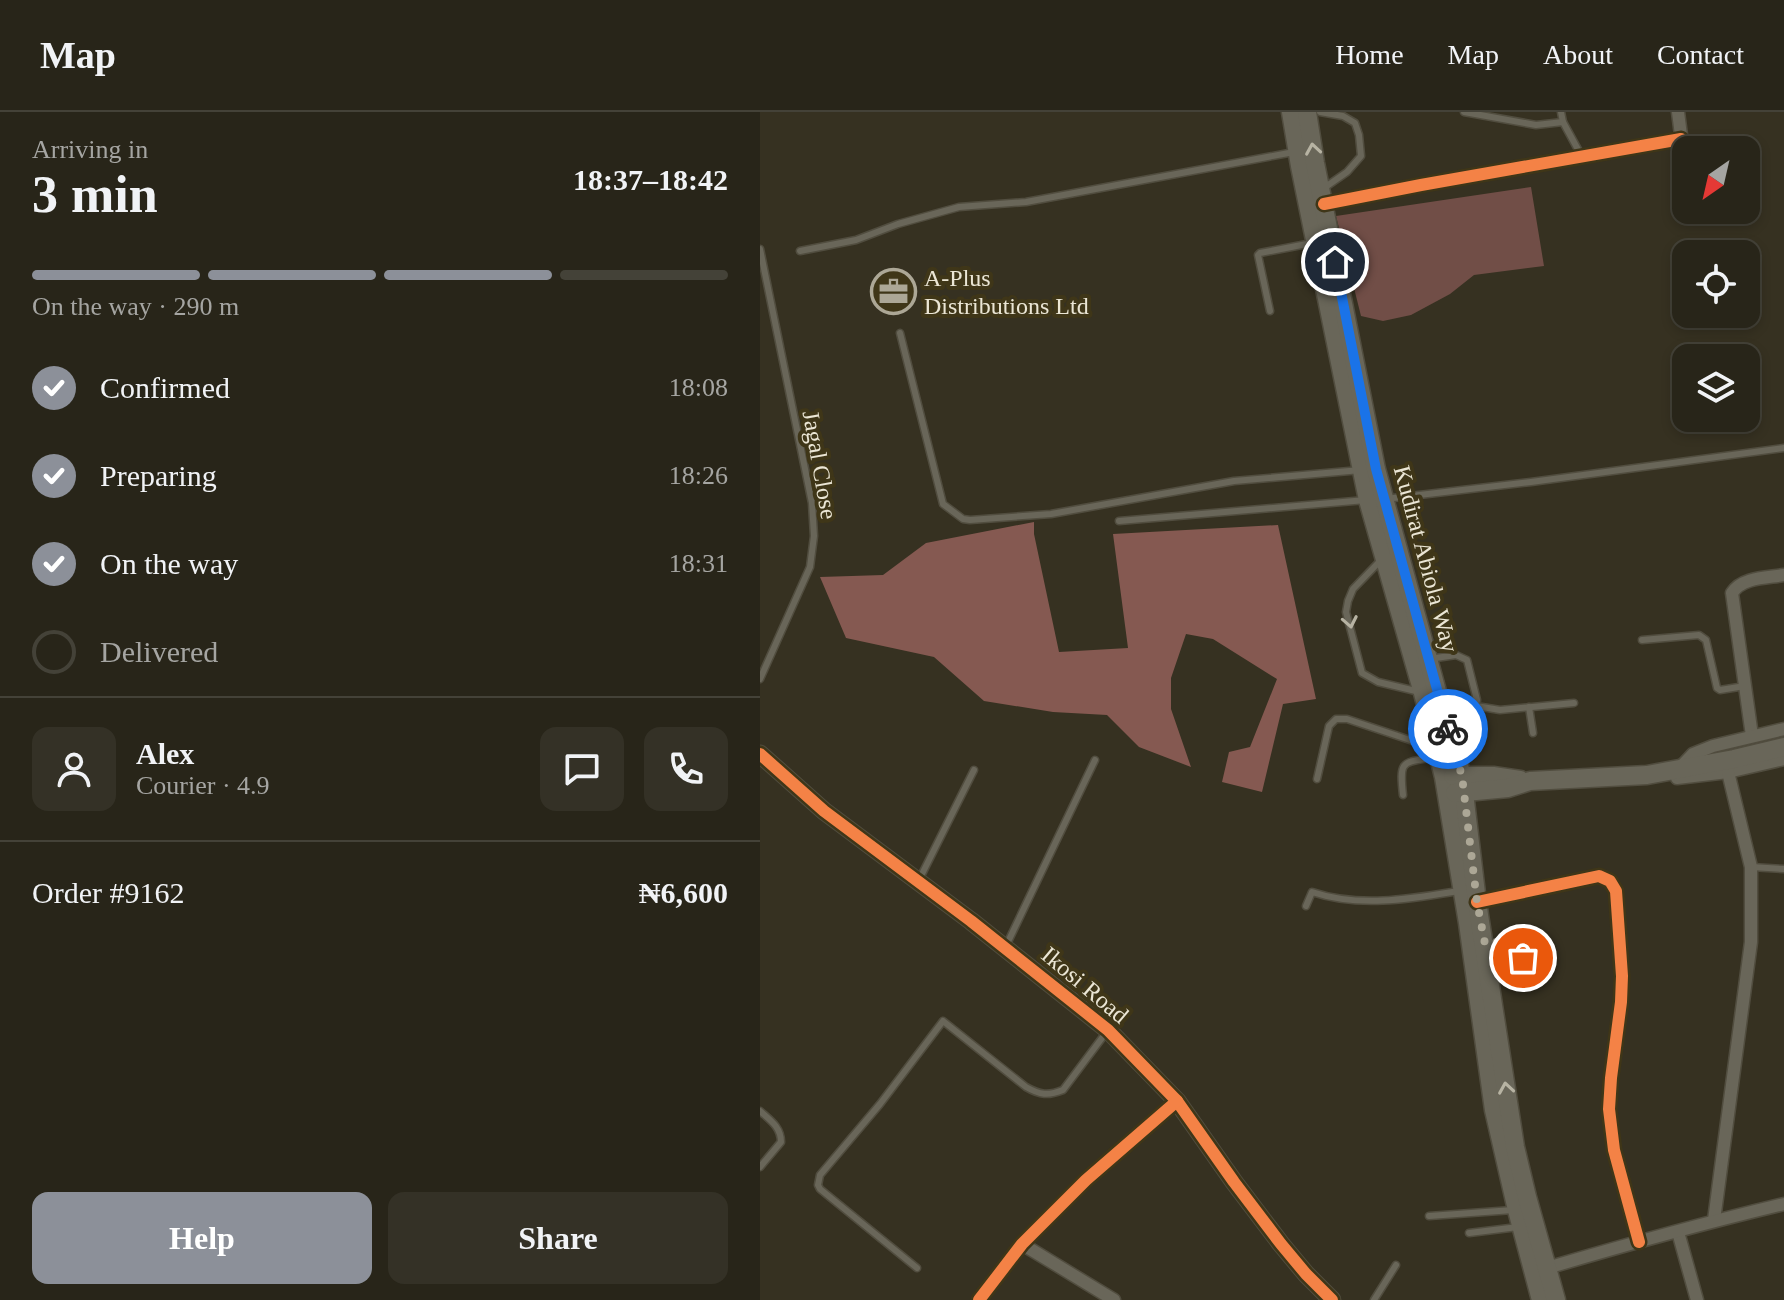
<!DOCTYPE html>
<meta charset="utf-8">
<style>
body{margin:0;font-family:Georgia,serif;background:#343126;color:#f1f3f6;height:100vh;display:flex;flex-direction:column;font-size:30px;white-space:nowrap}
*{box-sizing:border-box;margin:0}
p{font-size:26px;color:#a5a5a2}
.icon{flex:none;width:44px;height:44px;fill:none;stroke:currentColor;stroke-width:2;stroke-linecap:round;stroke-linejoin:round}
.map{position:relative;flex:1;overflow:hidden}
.side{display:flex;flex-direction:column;background:#282519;width:760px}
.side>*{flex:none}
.needle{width:52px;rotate:214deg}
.fabs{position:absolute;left:912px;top:24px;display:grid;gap:16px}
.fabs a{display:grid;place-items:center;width:88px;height:88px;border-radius:16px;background:#282519;box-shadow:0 4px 12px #0003,0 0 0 2px #444238;font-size:40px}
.pin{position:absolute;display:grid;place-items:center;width:68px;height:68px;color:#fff;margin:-34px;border:4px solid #fff;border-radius:50%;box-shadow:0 2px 8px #0007}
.courier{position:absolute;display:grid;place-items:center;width:80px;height:80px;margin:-40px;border:6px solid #1a73e8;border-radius:50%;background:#fff;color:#222;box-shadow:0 2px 10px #0007}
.head em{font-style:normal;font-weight:600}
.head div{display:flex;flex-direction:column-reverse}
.head{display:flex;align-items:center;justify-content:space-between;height:136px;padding:0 32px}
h1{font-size:52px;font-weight:600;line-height:60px}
.bar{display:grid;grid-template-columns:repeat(4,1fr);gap:12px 8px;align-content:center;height:96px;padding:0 32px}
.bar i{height:10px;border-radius:6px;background:#444238}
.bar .current{background:#8c9099}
.bar p{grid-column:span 4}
.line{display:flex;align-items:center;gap:20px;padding:0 32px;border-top:2px solid #444238}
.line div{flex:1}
.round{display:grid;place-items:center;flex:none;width:84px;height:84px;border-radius:16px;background:#343126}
ol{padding:0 32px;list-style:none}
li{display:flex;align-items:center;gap:24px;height:88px}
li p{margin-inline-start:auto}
li .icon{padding:8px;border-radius:50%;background:#8c9099;color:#fff;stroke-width:4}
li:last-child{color:#a5a5a2}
li i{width:44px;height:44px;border:4px solid #444238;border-radius:50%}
.cta{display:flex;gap:16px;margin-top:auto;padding:16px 32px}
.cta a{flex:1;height:92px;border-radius:16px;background:#8c9099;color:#fff;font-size:32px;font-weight:600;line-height:92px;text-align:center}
.cta a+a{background:#343126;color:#f1f3f6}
header{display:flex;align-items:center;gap:48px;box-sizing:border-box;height:112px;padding:0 40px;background:#282519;border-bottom:2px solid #444238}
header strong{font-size:38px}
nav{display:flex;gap:44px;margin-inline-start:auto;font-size:28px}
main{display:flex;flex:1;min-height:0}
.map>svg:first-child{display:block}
</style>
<header>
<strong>Map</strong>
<nav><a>Home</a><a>Map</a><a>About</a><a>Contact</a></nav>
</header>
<main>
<section class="side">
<div class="head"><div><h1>3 min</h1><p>Arriving in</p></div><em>18:37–18:42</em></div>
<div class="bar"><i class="current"></i><i class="current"></i><i class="current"></i><i></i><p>On the way · 290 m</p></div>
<ol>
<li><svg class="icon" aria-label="check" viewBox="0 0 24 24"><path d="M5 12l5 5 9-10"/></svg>Confirmed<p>18:08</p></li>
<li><svg class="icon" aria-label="check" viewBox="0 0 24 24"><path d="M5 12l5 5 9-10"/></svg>Preparing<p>18:26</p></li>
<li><svg class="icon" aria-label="check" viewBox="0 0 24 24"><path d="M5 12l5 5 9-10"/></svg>On the way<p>18:31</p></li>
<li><i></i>Delivered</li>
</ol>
<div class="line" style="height:144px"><a class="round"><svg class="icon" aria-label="person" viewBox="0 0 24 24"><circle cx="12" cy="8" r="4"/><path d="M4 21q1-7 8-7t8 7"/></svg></a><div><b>Alex</b><p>Courier · 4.9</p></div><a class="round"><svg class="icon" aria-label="chat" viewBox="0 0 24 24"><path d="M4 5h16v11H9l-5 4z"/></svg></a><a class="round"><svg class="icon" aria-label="phone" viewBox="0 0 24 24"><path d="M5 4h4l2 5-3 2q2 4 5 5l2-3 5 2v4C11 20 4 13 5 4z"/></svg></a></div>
<div class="line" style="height:104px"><div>Order #9162</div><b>₦6,600</b></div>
<div class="cta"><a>Help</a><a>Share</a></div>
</section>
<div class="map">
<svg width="1024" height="1188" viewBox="0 0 1024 1188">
<rect width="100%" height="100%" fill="#363121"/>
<path fill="#714e47" d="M771 75 784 154 714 163 690 182 651 203 623 209 601 204 576 104Z"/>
<path fill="#855951" d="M274 410V422L299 540 368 536 353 422 518 413 556 587 523 592 502 680 462 670 469 640 490 635 517 567 453 527 426 522 411 566V597L431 655 379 635 347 603 293 600 224 589 174 545 86 526 60 465 123 463 166 431Z"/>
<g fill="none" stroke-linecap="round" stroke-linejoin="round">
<defs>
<g id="service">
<path d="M560 0 583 4 595 11 599 23 601 44 587 60 564 76"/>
<path d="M704 0 776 13 803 10"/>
<path d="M801 0 803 10 821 43"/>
<path d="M0 137 52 391 54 424 50 455 0 567"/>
<path d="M40 139 96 128 138 112 199 95 266 90 534 40"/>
<path d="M510 199 498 143 500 141 552 131"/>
<path d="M140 221 183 392 203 407 210 408 291 402 474 369 601 358"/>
<path d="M625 387 771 370 1024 336"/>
<path d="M359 409 606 388"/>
<path d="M621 448 593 477 588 489 586 500 602 561 618 570 660 580"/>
<path d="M882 528 939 523 946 528 957 576 960 578 985 574"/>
<path d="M669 547 696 543 707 548 717 588 716 594 689 607"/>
<path d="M716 594 740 598 814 591"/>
<path d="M769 595 773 621"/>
<path d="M557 667 569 614 576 607H587L656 630H672"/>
<path d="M643 683C639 647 642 651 676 645"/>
<path d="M991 755 1024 757"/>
<path d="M160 766 214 658"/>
<path d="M546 794 552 780C600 796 650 787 699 779"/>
<path d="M725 832 751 828C760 831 757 841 763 846L784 844"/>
<path d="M245 836 335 648"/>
<path d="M0 999C10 1008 21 1015 21 1030L0 1055"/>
<path d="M669 1104 753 1098"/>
<path d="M709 1121 758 1115"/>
<path d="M157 1156 60 1077 58 1073 60 1063 120 992 183 909 266 975C280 983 288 984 303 978L348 918"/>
<path d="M614 1188 636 1153"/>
</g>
<g id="minor">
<path d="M918 0 926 62"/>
<path d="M564 92 661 73 921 27"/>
<path d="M992 624 972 481C982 465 1007 466 1024 463"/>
<path d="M918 658 933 642 953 634 1024 617"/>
<path d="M917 666 968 660 1024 647"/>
<path d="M717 790 839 764 850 769 856 779 862 864 861 890 851 966 849 997 854 1038 879 1130"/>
<path d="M954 1108 991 830V755L968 660"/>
<path d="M918 1120 937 1188"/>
<path d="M262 1132 354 1188"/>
<path d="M787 1156C865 1133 944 1111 1024 1092"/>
<path d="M219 1188 262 1132 326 1068 417 989"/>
</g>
<path id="tertiary" d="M0 642 64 699 211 809 348 918 417 989 474 1070 521 1132 546 1162 572 1188"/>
<g id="secondary">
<path d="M531 0 540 54 608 388 663 581 684 665 708 811 734 998 757 1098 781 1188"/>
<path d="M547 0 555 51 616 357 676 576 702 664 717 790 755 1035 767 1085 796 1188"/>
<path d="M693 664H733L760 668"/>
<path d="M695 681 748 676 770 669 887 663 974 647 1024 635"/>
</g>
</defs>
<use href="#service" stroke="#514d3f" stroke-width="9"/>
<use href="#minor" stroke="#514d3f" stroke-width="15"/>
<use href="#tertiary" stroke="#514d3f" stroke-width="19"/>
<use href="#secondary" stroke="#514d3f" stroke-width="21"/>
<use href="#service" stroke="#696659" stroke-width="6"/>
<use href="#minor" stroke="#696659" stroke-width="12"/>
<use href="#tertiary" stroke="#696659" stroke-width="16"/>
<use href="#secondary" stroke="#696659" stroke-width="18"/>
<defs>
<g id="cycleway">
<path d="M564 92 661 73 921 27"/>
<path d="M0 642 64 699 211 809 348 918 417 989 474 1070 521 1132 546 1162 572 1188"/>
<path d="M717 790 839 764 850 769 856 779 862 864 861 890 851 966 849 997 854 1038 879 1130"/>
<path d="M219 1188 262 1132 326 1068 417 989"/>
</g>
</defs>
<use href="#cycleway" stroke="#3f3618" stroke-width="17"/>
<use href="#cycleway" stroke="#f48246" stroke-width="12"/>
</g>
<defs><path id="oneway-chevron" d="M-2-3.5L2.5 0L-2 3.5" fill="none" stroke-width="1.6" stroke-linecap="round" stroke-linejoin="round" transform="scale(2)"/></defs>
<g stroke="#b7b3a3">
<use href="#oneway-chevron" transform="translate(553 37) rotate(-99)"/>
<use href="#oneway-chevron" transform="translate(590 510) rotate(79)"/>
<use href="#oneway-chevron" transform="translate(746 976) rotate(-99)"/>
</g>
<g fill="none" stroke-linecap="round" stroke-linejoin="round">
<path stroke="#aca796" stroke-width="8" stroke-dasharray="0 14.4" d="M688 617 702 664 717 790 725 832 751 828C760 831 757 841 763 846"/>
<path stroke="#1a73e8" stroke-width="10" d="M575 150 616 357 688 617"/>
</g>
<defs>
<symbol id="office-ring" viewBox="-11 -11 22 22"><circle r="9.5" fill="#3f3618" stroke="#aca796" stroke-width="1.5"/><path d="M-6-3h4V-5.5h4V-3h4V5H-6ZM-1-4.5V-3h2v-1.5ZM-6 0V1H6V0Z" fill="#aca796"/></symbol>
</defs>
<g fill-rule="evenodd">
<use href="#office-ring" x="108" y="154" width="51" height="51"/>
</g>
<g text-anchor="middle" stroke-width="8" stroke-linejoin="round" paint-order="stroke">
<g font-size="24" fill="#ebe6d5" stroke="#3f3618" text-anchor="start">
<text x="164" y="174">A-Plus<tspan x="164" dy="28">Distributions Ltd</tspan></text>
</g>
<g font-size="24" fill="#ebe6d5" stroke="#3f3618">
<text transform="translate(60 353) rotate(80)" y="8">Jagal Close</text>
<text transform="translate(666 447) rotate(75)" y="8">Kudirat Abiola Way</text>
<text transform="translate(325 873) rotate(40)" y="8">Ikosi Road</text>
</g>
</g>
</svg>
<div class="fabs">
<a><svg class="needle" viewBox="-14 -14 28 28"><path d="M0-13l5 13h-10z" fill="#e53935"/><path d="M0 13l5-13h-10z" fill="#a5a5a2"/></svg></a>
<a><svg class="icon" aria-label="locate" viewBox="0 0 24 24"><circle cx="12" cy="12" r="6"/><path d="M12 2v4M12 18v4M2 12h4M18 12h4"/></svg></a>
<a><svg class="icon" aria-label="layers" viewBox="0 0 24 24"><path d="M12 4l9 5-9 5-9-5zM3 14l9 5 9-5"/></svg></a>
</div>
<div class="pin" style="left:763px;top:846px;background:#ea580c"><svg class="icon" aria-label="bag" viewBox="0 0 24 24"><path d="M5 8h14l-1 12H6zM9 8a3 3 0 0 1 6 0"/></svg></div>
<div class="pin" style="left:575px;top:150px;background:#1f2937"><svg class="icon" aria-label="home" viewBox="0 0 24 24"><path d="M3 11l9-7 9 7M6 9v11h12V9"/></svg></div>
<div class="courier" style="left:688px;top:617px"><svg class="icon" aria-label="bike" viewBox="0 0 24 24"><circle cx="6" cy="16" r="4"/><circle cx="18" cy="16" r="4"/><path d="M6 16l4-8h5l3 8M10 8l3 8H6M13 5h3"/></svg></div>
</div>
</main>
